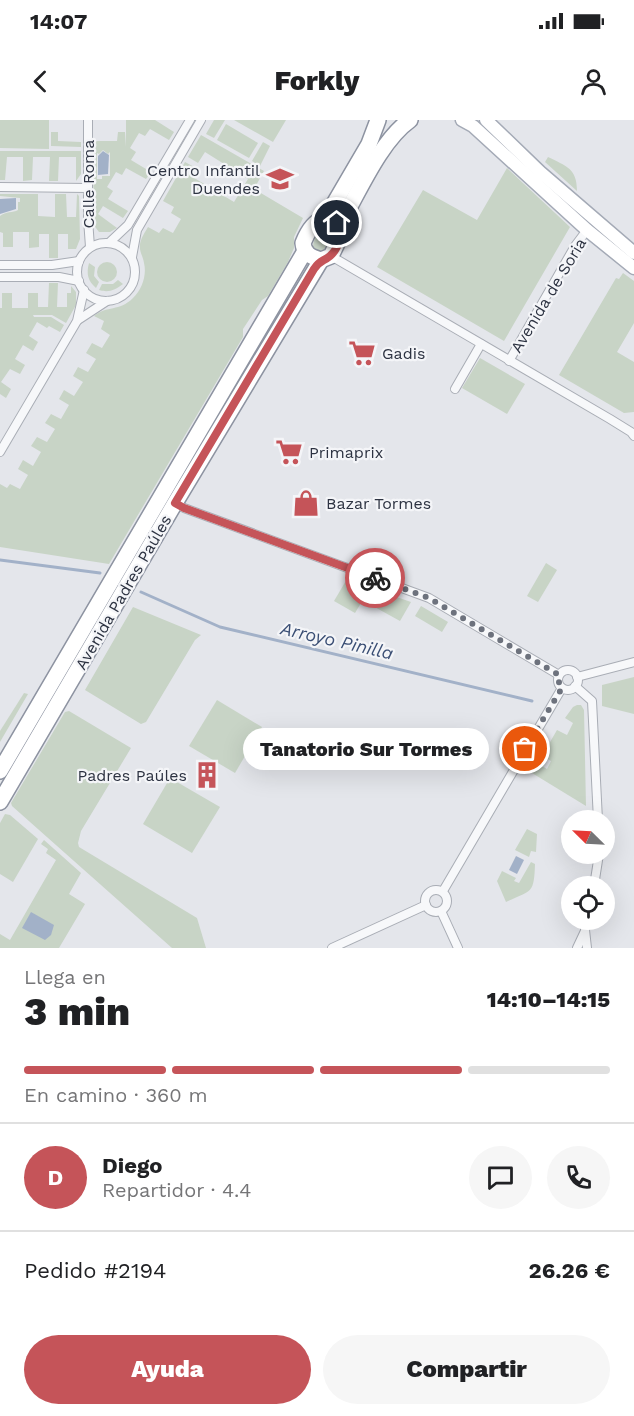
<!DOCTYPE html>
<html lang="es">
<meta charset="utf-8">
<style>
body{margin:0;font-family:"Work Sans",sans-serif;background:#f6f6f6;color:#202124;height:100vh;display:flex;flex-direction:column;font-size:22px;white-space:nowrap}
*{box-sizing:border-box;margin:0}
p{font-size:20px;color:#757577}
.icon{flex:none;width:33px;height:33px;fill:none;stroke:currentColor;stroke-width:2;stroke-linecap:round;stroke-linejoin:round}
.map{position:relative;height:828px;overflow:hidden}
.side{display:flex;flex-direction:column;background:#fff;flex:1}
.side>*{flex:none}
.needle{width:39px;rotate:294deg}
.buttons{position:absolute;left:561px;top:690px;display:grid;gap:12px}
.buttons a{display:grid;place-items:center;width:54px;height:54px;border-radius:50%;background:#fff;box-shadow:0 6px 24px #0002;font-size:30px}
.pin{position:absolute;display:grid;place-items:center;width:51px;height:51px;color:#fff;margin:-26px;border:3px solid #fff;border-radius:50%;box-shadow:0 2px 6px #0007}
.courier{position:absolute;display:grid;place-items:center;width:60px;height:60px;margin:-30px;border:4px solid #c55459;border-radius:50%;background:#fff;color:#222;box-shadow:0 2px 8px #0007}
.bubble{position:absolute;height:42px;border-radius:21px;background:#fff;box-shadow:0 6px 24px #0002;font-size:20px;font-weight:800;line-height:42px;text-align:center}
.summary em{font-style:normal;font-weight:800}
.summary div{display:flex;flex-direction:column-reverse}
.summary{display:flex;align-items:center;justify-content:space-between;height:102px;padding:0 24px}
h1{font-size:39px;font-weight:800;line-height:45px}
.bar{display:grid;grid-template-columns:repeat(4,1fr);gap:9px 6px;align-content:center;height:72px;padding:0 24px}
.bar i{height:8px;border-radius:4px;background:#e0e0e0}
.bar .on{background:#c55459}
.bar p{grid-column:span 4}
.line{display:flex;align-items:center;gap:15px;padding:0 24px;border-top:2px solid #e0e0e0}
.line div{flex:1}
.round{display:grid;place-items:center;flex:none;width:63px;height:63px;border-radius:32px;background:#f6f6f6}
.primary-button{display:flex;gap:12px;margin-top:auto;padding:12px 24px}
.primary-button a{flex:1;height:69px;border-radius:36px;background:#c55459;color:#fff;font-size:24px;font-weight:800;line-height:69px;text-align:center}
.primary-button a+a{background:#f6f6f6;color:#202124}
.status{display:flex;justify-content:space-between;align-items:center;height:42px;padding:0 30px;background:#fff;direction:ltr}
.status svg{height:16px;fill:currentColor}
header{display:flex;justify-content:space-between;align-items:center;height:78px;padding:0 24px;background:#fff;font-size:27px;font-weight:800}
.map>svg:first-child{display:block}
</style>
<div class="status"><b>14:07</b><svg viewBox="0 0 49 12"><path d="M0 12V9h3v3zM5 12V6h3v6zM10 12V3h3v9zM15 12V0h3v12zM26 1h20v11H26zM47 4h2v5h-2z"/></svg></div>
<header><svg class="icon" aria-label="back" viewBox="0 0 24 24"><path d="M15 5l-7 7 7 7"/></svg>Forkly<svg class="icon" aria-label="person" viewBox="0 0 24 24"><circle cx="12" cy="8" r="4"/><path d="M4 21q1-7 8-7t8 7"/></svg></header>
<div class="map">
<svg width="634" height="828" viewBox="0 0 634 828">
<rect width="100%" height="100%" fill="#e4e6eb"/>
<g fill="#c8d4c6" fill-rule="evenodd">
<path d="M0 0H49V29L0 28Z"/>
<path d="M126 0H155L174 12 169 20 150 9 145 16 139 13 130 28 136 32 131 40 151 52 146 59 126 48 122 55 116 52 107 67 113 71 108 79 128 91 123 98 103 86 98 94 117 108 110 112H99L93 104 94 21H117L118 12H125L126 27ZM103 30 108 34 110 32V56H102V59H97V33L99 34Z"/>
<path d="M214 0H225L214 18 206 14Z"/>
<path d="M234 0H286L273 22Z"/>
<path d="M226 4 258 23 249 38 217 20Z"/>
<path d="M51 12H58V21L81 22V27L51 26Z"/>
<path d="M201 15 264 51 254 69 303 98 294 117V128L288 142 268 176 262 180 243 209V217L109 444 0 427V364L7 368 10 364 20 369 28 355 18 349 23 340 33 346 41 332 31 326 37 317 47 322 55 309 45 303 51 294 61 299 69 285 59 279 64 270 74 276 83 262 73 256 78 247 88 252 96 239 86 233 92 223 102 228 110 215 101 209 104 201 94 196C107 185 119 192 133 178 142 170 147 155 144 143 143 136 139 132 140 124 141 118 145 112 148 107L159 113 163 108 173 113 181 99 171 93 174 87 163 81 185 42 196 48 191 56 234 82 248 59 205 32 198 43 188 37Z"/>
<path d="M263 22 270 26 260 46 252 41Z"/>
<path d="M0 31H81V54L76 61V37H59L58 61H49L50 37H33L32 60 23 61V37H7L5 60H0Z"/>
<path d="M548 37C566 46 577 48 577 71L545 42Z"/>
<path d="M507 48 570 107 504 221 377 147 423 70 477 100Z"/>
<path d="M0 74H38V96L55 97V74H66L67 97H76L77 74 79 76 80 119 76 129H68V114H58V138H49V114H39V127L29 128V112H13V127H3V113L0 112V96C6 91 13 93 18 90V82H20V78L0 76Z"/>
<path d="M325 107 329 109 332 115 324 130 318 131 313 127C313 120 318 110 325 107Z"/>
<circle cx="107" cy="152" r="10"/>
<path d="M89 143 95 147 94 156 99 162 96 168C88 161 86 154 89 143Z"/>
<path d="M623 153 634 161V203L617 232 634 242V292L624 293 559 255 616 158 619 159Z"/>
<path d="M118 160 123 164C115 170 109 173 99 170L102 164H113Z"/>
<path d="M49 163H58L57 187H67V173H71V166L76 172V185L66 203 52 195H33L34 197H51L64 205 60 212 49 206 47 208 37 202 29 216 38 222 33 231 23 225 15 239 25 245 20 254 10 249 1 262 11 269 6 278 0 274V188H2V173H12V188H28V173H38V187H48Z"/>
<path d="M480 238 525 264 507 294 462 268Z"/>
<path d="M546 443 557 450 538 482 527 476Z"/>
<path d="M347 459 370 468 355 493 334 481Z"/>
<path d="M379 471 411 482 400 501 371 485Z"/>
<path d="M421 486 448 502 442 512 415 496Z"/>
<path d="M133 487 201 515 195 520 146 602 141 604 85 570Z"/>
<path d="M634 557V594L602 586V565Z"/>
<path d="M24 573 28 574 0 622V611Z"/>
<path d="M217 580 262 607 235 653 189 626Z"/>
<path d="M577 585H581L584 590 586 686 532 653 537 643 547 649 551 641 542 636 557 610 567 615 573 603 565 598 573 587Z"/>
<path d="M69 591 131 628 81 711 78 723 79 727 197 798 206 828H172L12 686 11 683 65 592Z"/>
<path d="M170 658 220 687 192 733 143 704Z"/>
<path d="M5 694 10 695 38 719 13 762 0 754V703Z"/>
<path d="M527 709 537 714 536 732 531 731 529 737 515 730Z"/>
<path d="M44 720 81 753 69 774 85 784 59 828H0V814L10 820 56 740 46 733 48 729 41 724Z"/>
<path d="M531 742 535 744C534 774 532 770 506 782L497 761 502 751 516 758 514 761 519 763Z"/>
</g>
<g fill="#a2b1c8">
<path d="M103 31 109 35 108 54 98 55V36Z"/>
<path d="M16 78V89L0 94V79Z"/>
<path d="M516 736 524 740 517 754 509 750Z"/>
<path d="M31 792 54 805 51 815 45 820 22 808Z"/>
</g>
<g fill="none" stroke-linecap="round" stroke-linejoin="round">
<g stroke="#a2b1c8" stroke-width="3">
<path d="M0 440 100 453"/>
<path d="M141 472 220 507 532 581"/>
</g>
<defs>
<g id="street">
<path d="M88 0V99L90 127"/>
<path d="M0 67 88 68"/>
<path d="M110 122 128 105 190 0"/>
<circle cx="106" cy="152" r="29"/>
<path d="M331 136 610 299 631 312 634 316"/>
<path d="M132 137 137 110 201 0"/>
<path d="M0 145H52L79 141"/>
<path d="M0 157H59L79 161"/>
<path d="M78 200 107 181"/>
<path d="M509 241 575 126 587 110"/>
<path d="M455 269 481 224"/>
<path d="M0 332 77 201 84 170"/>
<path d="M175 383 184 388 429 478 559 555"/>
<circle cx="568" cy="560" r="10"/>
<path d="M577 557 634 542"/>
<path d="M575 566 592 581 598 700"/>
<path d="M594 766 599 734"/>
<circle cx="436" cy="781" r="11"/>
<path d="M443 771 562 568"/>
<path d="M441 791 458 828"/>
<path d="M332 828 426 785"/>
<path d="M577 828 585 811"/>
<path d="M587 828 585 810 587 800"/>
</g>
<g id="primary">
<path d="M462 0 473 6 587 110 634 148"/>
<path d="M486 0 540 52 634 133"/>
</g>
<g id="highway">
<path d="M323 99 337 103 341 115 331 136 321 140C311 137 304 134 303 123 307 113 313 102 323 99Z"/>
<path d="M323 99 331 89 369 24 378 0"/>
<path d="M339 106C358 74 380 21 410 0"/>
<path d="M0 651 305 131"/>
<path d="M0 682 175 383 321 140"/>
</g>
</defs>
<use href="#street" stroke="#a9adb5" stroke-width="10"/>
<use href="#primary" stroke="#a4aab6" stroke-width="15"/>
<use href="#highway" stroke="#8d93a1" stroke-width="18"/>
<use href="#street" stroke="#f7f8fa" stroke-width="8"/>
<use href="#primary" stroke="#fff" stroke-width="12"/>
<use href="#highway" stroke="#fff" stroke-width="15"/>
</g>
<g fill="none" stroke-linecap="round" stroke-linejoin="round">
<path stroke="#6d727d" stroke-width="6" stroke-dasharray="0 10.8" d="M375 458 429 478 559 555V564L562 568 525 629"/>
<path stroke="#c55459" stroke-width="8" d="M337 103C343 114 339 128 330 136 323 142 321 139 314 149L175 383 184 388 375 458"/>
</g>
<defs>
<symbol id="school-bare" viewBox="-9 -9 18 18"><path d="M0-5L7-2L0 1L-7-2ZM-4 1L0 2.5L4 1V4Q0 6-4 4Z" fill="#c55459" stroke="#f4f5f8" stroke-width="2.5" paint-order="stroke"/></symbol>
<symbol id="supermarket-bare" viewBox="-9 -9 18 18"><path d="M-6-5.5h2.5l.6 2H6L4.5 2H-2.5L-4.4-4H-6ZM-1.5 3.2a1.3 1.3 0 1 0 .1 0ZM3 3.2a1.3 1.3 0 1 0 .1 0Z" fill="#c55459" stroke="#f4f5f8" stroke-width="2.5" paint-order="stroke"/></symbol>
<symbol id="shop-bare" viewBox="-9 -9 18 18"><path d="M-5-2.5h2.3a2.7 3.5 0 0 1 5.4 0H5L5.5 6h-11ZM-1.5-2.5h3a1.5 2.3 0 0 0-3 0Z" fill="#c55459" stroke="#f4f5f8" stroke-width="2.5" paint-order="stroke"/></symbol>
<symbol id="building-bare" viewBox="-9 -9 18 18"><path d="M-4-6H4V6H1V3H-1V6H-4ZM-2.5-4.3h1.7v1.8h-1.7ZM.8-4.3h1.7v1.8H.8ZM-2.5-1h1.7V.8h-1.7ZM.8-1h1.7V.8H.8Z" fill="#c55459" stroke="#f4f5f8" stroke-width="2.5" paint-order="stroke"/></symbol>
</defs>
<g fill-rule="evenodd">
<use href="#school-bare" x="261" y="40" width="38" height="38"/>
<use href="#supermarket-bare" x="343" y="214" width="38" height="38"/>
<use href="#supermarket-bare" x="270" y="313" width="38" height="38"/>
<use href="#shop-bare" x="287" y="364" width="38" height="38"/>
<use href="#building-bare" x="188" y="636" width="38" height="38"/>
</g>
<g text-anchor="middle" stroke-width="4.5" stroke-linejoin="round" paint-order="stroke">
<g font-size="16" fill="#2d3342" stroke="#f4f5f8" text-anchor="start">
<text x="260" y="56" text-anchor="end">Centro Infantil<tspan x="260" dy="18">Duendes</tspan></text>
<text x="382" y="239">Gadis</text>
<text x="309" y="338">Primaprix</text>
<text x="326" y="389">Bazar Tormes</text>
<text x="187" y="661" text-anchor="end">Padres Paúles</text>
</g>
<g font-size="16" fill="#2d3342" stroke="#f4f5f8">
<text transform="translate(88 64) rotate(-90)" y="6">Calle Roma</text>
<text transform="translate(548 175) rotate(-59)" y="6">Avenida de Soria</text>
<text transform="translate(123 472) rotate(-60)" y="6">Avenida Padres Paúles</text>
</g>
<g font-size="18" font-style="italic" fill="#3a4e74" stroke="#f4f5f8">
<text transform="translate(337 521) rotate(13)" y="6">Arroyo Pinilla</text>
</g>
</g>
</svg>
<div class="buttons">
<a><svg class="needle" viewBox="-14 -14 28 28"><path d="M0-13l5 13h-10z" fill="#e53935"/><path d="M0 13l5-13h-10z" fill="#757577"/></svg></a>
<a><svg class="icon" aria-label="locate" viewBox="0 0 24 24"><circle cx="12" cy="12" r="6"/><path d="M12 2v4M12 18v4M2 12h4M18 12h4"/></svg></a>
</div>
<div class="pin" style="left:525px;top:629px;background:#ea580c"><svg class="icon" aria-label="bag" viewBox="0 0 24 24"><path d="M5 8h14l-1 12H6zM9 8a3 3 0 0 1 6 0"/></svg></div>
<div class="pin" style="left:337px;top:103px;background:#1f2937"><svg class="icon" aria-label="home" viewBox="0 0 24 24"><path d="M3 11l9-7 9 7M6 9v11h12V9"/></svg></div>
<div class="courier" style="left:375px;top:458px"><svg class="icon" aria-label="bike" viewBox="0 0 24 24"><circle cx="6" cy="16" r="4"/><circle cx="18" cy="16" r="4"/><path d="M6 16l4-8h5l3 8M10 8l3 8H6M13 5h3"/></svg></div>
<div class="bubble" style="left:243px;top:608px;width:246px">Tanatorio Sur Tormes</div>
</div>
<section class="side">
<div class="summary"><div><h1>3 min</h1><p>Llega en</p></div><em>14:10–14:15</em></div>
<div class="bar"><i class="on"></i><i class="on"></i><i class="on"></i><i></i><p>En camino · 360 m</p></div>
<div class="line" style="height:108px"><b class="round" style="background:#c55459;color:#fff">D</b><div><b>Diego</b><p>Repartidor · 4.4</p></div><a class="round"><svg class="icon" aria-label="chat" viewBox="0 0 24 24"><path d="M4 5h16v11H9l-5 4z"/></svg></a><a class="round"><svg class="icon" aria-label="phone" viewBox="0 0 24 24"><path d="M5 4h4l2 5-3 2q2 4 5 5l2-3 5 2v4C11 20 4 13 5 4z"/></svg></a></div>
<div class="line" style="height:78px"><div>Pedido #2194</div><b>26.26 €</b></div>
<div class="primary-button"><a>Ayuda</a><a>Compartir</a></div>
</section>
